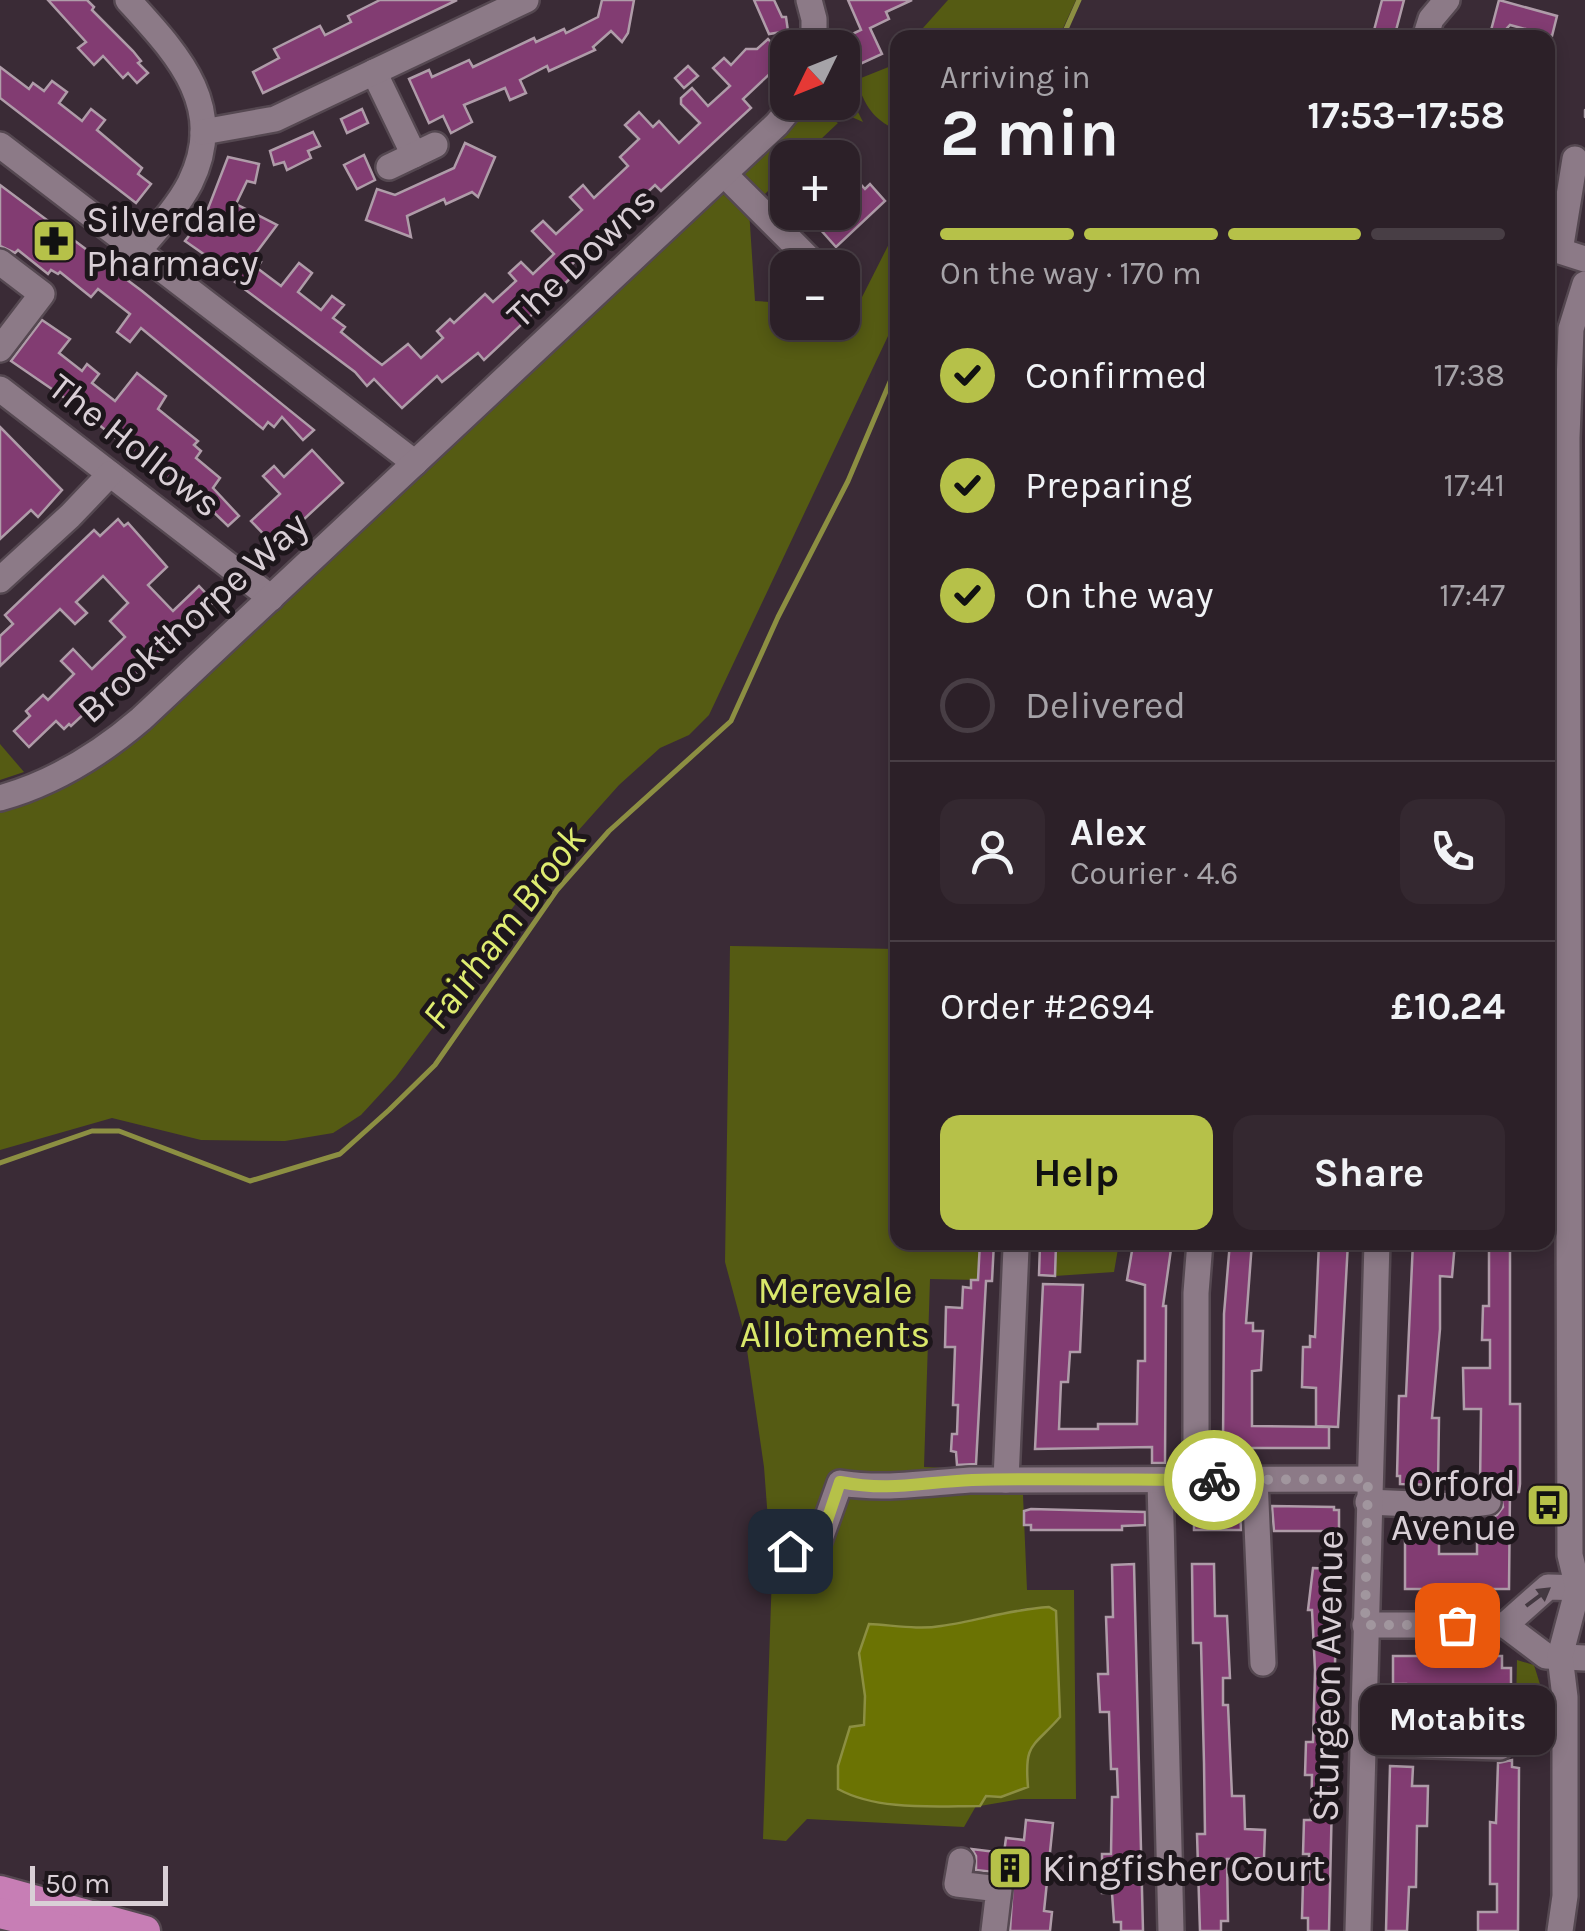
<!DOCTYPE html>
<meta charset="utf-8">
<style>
body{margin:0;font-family:Karla,sans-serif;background:#342830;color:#f1f3f6;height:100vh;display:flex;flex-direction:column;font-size:38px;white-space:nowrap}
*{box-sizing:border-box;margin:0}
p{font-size:32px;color:#a6a3a8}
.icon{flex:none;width:55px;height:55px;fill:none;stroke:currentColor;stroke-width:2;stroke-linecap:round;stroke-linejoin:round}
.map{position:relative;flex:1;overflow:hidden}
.drawer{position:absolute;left:890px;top:30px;width:665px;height:1220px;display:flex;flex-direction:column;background:#2c2028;border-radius:20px;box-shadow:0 5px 15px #0003,0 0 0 2px #483e45}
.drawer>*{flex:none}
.needle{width:65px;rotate:227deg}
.tools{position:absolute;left:770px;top:30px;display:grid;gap:20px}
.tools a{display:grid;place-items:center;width:90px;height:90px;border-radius:20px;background:#2c2028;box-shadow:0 5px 15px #0003,0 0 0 2px #483e45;font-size:50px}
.scale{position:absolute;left:30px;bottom:25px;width:138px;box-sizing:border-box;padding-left:10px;border:5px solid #d9cfd6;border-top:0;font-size:28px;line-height:35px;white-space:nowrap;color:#d9cfd6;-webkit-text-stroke:8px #1d161b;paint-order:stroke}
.pin{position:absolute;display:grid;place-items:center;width:85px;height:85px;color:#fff;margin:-42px;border-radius:20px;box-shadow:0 5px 15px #0006}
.courier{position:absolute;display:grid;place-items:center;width:100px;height:100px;margin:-50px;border:8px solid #b6c149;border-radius:50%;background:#fff;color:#222;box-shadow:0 2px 12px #0007}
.bubble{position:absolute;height:70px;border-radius:20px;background:#2c2028;box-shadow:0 5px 15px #0003,0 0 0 2px #483e45;font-size:32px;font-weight:700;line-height:70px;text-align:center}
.head em{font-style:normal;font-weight:700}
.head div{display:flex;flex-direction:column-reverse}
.head{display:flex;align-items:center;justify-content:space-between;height:170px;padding:0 50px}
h1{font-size:65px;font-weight:700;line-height:75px}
.bar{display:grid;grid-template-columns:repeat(4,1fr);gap:15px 10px;align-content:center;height:120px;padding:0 50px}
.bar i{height:12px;border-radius:8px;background:#483e45}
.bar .current{background:#b6c149}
.bar p{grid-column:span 4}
.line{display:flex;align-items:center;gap:25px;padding:0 50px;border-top:2px solid #483e45}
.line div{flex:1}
.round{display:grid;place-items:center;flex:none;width:105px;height:105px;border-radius:20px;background:#342830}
ol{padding:0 50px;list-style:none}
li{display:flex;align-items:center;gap:30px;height:110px}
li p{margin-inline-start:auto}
li .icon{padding:10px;border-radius:50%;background:#b6c149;color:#111;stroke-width:4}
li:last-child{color:#a6a3a8}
li i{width:55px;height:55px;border:5px solid #483e45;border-radius:50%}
.action{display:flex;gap:20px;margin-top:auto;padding:20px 50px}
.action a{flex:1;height:115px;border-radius:20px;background:#b6c149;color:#111;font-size:40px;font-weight:700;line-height:115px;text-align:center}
.action a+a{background:#342830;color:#f1f3f6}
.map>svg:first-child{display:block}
</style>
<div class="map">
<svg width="1585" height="1931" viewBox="0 0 1585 1931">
<rect width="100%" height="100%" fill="#3a2b36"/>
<g fill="#555b13">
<path d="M948 0H1076L1059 37H915Z"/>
<path d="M897 58V130C872 119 865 105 856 80L891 66Z"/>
<path d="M845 86 863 122 820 103 842 102 843 87Z"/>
<path d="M820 112 838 123 802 157 788 158 787 172 761 198 737 174 795 117Z"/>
<path d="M722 188 744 214 749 210 755 301 787 303 788 322H842L843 307H857L897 228V317L709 715 689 735 660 748 619 785 527 888 470 967 443 1014 396 1077 361 1115 333 1133 285 1141 201 1140 112 1118 0 1150V808L120 751 158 723Z"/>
<path d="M0 744 24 772 0 780Z"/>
<path d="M730 946 897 949 898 1242 980 1243 978 1280 930 1279 924 1467 971 1469 970 1494 1023 1495 1027 1590H1074L1076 1799H1021L980 1806 986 1796 1002 1797 1028 1787C1024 1742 1033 1748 1060 1717L1055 1611 1049 1607 1026 1608 937 1627H918L859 1653 865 1696 863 1726 929 1806H976L964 1827 807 1819 786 1841 763 1839 772 1573 764 1467 745 1336 725 1262Z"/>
<path d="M994 1243V1242L1119 1243 1114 1272 1055 1276 1056 1244Z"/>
<path d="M1517 1660 1534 1665 1543 1694 1542 1753H1515Z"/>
</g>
<path fill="#6b7303" stroke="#8c8f42" stroke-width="2.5" d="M1049 1607 1056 1611 1060 1717C1033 1748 1024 1742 1028 1787L1001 1797 986 1796 980 1806C935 1806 878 1811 838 1789V1766L850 1727 864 1725 865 1696 859 1653 869 1624C892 1625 918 1630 941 1626 978 1621 1011 1609 1049 1607Z"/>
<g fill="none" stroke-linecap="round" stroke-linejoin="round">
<g stroke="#8c8f42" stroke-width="5">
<path d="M1062 38 1079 0"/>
<path d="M0 1163 92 1131H119L250 1181 340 1154 389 1110 435 1065 557 890 609 831 731 721 778 617 848 481 898 363"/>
</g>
</g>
<g fill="#823c72" stroke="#af9ca9" stroke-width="2.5">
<path d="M48 0H87L94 7 92 10 133 51 141 61 138 63 148 73 137 83 128 73 123 78 103 56 94 65 78 48 86 42Z"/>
<path d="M380 0H457L263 93 253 72 279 58 274 49 320 26 325 35 351 22 348 16Z"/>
<path d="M602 0H634L628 33 622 42 611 31 593 47 595 50 549 71 547 66 520 80 526 93 510 100 505 88 464 105 472 122 451 133 443 116 429 123 409 79 429 70 432 77 469 60 473 67 534 38 536 42 564 29 566 33 598 17Z"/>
<path d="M754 0H774L782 17H786L788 31 769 34Z"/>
<path d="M848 0H912L886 12 889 19 870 28 882 54 860 64 848 36 861 30Z"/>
<path d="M1382 0H1404L1394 38H1372Z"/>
<path d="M1499 0 1557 16 1552 36 1510 25 1498 38H1489Z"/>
<path d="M768 39 782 54 772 64 776 68 743 99 751 108 661 191 655 185 611 227 568 268 574 275 484 360 478 353 442 382 437 376 402 408 374 379 367 386 355 372 235 282 238 278 185 241 206 214 228 157 259 164 255 183 247 181 236 204 277 225 253 257 261 262 257 268 281 286 299 263 312 273 298 292 321 310 332 296 344 305 333 318 345 327 341 332 373 358 382 365 408 344 421 358 443 338 437 331 450 319 454 323 485 294 493 302 516 281 509 273 521 262 533 274 554 254 532 231 543 221 556 234 582 210 570 197 583 185 594 198 628 166 620 157 639 139 625 125 639 112 653 127 659 121 679 143 700 123 681 104V98L692 88 708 106 730 86 713 68 724 58 731 65 746 49H757Z"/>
<path d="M688 66 698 76 684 88 675 78Z"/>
<path d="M0 67 29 89 33 83 44 91 52 81 67 92 59 103 82 121 91 109 105 120 97 130 142 168 138 174 151 184 136 203 0 98Z"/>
<path d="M362 109 368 123 347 133 341 119Z"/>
<path d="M313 132 320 146 308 151 311 158 287 170 284 162 274 165 270 151Z"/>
<path d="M465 143 495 157 478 197 472 192 446 204 444 199 407 216 411 237 366 220 377 189 395 195 454 168Z"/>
<path d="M364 155 375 180 357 189 344 165Z"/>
<path d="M854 177 865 189 870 184 885 201 836 247 812 220 820 212H842V188Z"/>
<path d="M0 185 142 291 314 430 303 440 282 417 274 427 268 422 263 429 141 328 130 342 117 332 130 314 98 289 91 297 60 272 58 274 51 270 48 274 18 250 15 253 0 246Z"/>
<path d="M42 320 70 339 59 353 82 371 87 364 99 374 92 383 115 401 137 373 166 396 158 409 198 441 194 445 201 451 196 458 220 478 213 488 239 516 228 526 202 501 200 504 62 396 11 361Z"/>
<path d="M0 427 62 490 38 517 31 510 0 539Z"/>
<path d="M312 450 343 483 275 546 251 521 280 494 263 476 274 466 284 477Z"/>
<path d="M118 519 124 526 128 523 167 567 148 585 173 611 199 586 214 602 114 695 108 698 105 694 71 726 69 724 64 729 56 721 29 747 14 731 30 716 26 711 43 695 48 700 74 674 61 661 73 649 92 669 125 637 110 621 128 603 103 576 76 602 87 613 75 624 60 609 0 666V636L13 624 5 615 94 530 100 536Z"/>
<path d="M980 1242H994L992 1281H986L976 1464 957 1465 956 1452 951 1451 952 1434H957L958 1405H953L955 1347H945L946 1307 962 1308 963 1287 971 1288V1280H978Z"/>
<path d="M1151 1242H1172L1163 1306H1166L1165 1463H1152V1447L1035 1449 1043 1284 1083 1285 1080 1352H1070L1068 1382H1061L1059 1429H1098V1424H1137L1138 1361H1145V1285L1127 1280 1133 1245 1150 1247Z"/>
<path d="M1230 1242H1252L1246 1323H1253V1331H1263L1261 1370 1252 1371V1426L1329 1427V1448H1227V1441H1223L1224 1314Z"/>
<path d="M1319 1242H1348L1338 1427 1316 1426V1388L1302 1387 1303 1347H1310V1336L1315 1337Z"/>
<path d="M1413 1242H1455L1452 1277 1440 1276V1329L1432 1418H1439L1438 1485 1400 1484V1476H1397L1399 1396H1406Z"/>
<path d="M1489 1242H1510V1404H1520V1484L1519 1492H1510L1509 1589H1405V1520L1427 1521V1537H1439V1554H1477V1538H1488V1519L1497 1515 1503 1507 1500 1491 1493 1487H1480L1481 1409H1464L1463 1368H1490V1340H1482L1483 1306H1489Z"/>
<path d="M1040 1244H1056L1055 1276 1039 1275Z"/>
<path d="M1272 1506 1334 1507V1510H1339V1531H1274Z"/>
<path d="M1202 1508H1240L1241 1530H1194V1510Z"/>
<path d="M1031 1509 1145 1512V1525L1122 1526V1530H1031V1525H1024V1511Z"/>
<path d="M1134 1564 1143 1931H1121V1922H1114L1112 1893H1102V1854H1111L1112 1797H1118L1117 1769H1111L1109 1712H1100L1098 1674H1108L1106 1617H1113L1112 1565Z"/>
<path d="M1192 1564H1214L1215 1616H1227L1230 1678H1223V1705H1228L1232 1796H1244L1245 1829 1265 1830 1264 1858 1227 1859 1228 1921H1221V1931H1200L1197 1834H1205L1204 1763 1201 1643H1193Z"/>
<path d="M1313 1568 1335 1569 1337 1575 1329 1931H1308V1918H1302L1303 1882H1309V1854H1303L1304 1820H1311L1312 1775H1305L1306 1742H1313L1315 1670 1312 1610H1308Z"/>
<path d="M1393 1656H1502V1668H1511V1700H1493L1492 1729 1406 1728V1684H1393Z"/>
<path d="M1512 1760V1767L1519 1768 1518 1931H1478V1912H1497V1884H1490V1822L1496 1823 1498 1763Z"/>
<path d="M1390 1766 1413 1767 1412 1786H1428L1427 1826H1417L1416 1887H1409L1407 1931H1386Z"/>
<path d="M1026 1820 1053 1823 1044 1911 1052 1912 1050 1931H1010L1013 1882 1002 1873 976 1870V1856L972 1849 1004 1853 1006 1838 1024 1840Z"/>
</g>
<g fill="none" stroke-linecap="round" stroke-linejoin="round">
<defs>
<g id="minor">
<path d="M128 0C177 54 228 106 190 183 177 208 156 230 138 251"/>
<path d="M809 0 814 19V48"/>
<path d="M1425 38 1431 19 1447 0"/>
<path d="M374 72 414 155"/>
<path d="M203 132 275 119 526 0"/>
<path d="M0 145 415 463"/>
<path d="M1575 159 1560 251 1585 259"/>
<path d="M389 167 435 145"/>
<path d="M724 174 818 268"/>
<path d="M0 262 42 294 0 349"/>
<path d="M0 389 271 598"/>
<path d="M0 580 70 516 110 474"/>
<path d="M0 798C54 783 99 755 141 719L777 124 795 102"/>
<path d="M1255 1479 1263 1663"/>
<path d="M1006 1480 1016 1248"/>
<path d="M1160 1480 1171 1931"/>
<path d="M1196 1480V1293L1200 1242"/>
<path d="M1368 1502 1458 1506 1488 1502"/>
<path d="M790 1551 817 1547 840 1483C885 1490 925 1483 970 1480L1369 1479"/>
<path d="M1365 1625H1505L1546 1656 1585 1658"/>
<path d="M1505 1625 1548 1587 1585 1588"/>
<path d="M1363 1743 1500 1747"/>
<path d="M961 1861 957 1884 999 1889 994 1931"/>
<path d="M1358 1931 1377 1242"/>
<path d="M1560 1931 1565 1896V1697L1560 1656 1578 1588 1570 1555 1567 438 1571 329 1585 284"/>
</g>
<g id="highway">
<path d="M0 1891 145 1931"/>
<path d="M0 1913 74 1931"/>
</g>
</defs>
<use href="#minor" stroke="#554851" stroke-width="30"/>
<use href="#highway" stroke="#554851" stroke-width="35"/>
<use href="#minor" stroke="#8c7a87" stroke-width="25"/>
<use href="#highway" stroke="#c77eb5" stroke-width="30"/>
<path stroke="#9f939c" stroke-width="2.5" d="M1585 110V117"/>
</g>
<defs><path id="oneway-solid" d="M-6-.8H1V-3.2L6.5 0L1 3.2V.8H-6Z" transform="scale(2.5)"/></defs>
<use fill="#443941" href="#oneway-solid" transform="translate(1538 1597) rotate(-37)"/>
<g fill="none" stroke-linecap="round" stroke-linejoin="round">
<path stroke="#a1969e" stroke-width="10" stroke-dasharray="0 18" d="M1214 1480 1368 1479 1365 1625H1457"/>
<path stroke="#b6c149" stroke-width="12" d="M790 1551 818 1547 840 1482C891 1492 922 1482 972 1480 1052 1478 1133 1480 1214 1480"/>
</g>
<defs>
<symbol id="pharmacy-square" viewBox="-11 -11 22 22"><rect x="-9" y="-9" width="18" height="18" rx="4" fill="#b6c149" stroke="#1d161b"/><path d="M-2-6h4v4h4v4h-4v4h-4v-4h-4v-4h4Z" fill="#111"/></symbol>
<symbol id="bus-square" viewBox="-11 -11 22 22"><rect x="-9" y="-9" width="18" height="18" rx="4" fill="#b6c149" stroke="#1d161b"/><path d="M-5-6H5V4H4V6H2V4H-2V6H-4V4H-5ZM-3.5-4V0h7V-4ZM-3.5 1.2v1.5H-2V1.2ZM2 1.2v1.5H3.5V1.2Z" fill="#111"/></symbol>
<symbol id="building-square" viewBox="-11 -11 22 22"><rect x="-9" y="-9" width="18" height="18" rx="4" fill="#b6c149" stroke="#1d161b"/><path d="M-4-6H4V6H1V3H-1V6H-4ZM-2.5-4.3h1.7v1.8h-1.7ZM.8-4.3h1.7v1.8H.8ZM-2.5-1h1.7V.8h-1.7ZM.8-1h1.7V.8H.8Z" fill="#111"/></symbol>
</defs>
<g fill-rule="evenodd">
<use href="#pharmacy-square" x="29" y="216" width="50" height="50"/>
<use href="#bus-square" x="1523" y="1480" width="50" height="50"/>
<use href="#building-square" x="985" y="1843" width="50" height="50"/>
</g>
<g text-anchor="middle" stroke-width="10" stroke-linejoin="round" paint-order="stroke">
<g font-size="38" fill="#d9cfd6" stroke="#1d161b" text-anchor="start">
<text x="86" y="232">Silverdale<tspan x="86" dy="44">Pharmacy</tspan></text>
<text x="1516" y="1496" text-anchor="end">Orford<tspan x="1516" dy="44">Avenue</tspan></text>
<text x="1042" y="1881">Kingfisher Court</text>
</g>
<g font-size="38" fill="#d9cfd6" stroke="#1d161b">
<text transform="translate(581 257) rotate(-43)" y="13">The Downs</text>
<text transform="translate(135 445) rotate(38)" y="13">The Hollows</text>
<text transform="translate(192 617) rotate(-42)" y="13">Brookthorpe Way</text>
<text transform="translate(1327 1676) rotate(-89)" y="13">Sturgeon Avenue</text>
</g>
<g font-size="38" fill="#d9e76a" stroke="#1d161b">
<text x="835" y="1303">Merevale<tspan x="835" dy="44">Allotments</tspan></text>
</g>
<g font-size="40" font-style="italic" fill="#dfed71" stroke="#1d161b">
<text transform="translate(503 927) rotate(-53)" y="14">Fairham Brook</text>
</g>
</g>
</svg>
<div class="tools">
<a><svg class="needle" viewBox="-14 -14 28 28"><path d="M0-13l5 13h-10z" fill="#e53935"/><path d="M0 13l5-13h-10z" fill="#a6a3a8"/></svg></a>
<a>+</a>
<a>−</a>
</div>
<div class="scale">50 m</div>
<div class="pin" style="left:1457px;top:1625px;background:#ea580c"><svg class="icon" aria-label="bag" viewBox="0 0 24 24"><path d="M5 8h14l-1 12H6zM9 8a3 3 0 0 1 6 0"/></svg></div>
<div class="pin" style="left:790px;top:1551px;background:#1f2937"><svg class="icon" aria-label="home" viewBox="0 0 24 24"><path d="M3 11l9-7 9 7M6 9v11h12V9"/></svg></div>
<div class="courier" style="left:1214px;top:1480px"><svg class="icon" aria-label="bike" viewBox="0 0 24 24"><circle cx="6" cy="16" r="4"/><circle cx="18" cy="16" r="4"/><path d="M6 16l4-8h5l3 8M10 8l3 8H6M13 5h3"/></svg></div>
<div class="bubble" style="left:1360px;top:1685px;width:195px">Motabits</div>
<section class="drawer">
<div class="head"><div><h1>2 min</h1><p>Arriving in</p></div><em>17:53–17:58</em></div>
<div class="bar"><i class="current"></i><i class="current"></i><i class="current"></i><i></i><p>On the way · 170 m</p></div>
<ol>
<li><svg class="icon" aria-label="check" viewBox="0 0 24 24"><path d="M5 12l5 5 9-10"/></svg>Confirmed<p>17:38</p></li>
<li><svg class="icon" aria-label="check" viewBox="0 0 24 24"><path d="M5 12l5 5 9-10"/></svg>Preparing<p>17:41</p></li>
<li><svg class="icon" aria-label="check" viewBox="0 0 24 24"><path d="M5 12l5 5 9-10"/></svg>On the way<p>17:47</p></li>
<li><i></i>Delivered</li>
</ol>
<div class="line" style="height:180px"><a class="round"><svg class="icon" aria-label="person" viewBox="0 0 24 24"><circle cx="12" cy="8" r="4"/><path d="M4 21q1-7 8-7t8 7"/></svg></a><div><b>Alex</b><p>Courier · 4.6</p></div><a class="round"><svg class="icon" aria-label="phone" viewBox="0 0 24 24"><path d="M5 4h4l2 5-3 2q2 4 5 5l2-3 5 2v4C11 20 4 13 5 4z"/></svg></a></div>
<div class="line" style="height:130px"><div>Order #2694</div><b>£10.24</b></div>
<div class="action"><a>Help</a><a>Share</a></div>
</section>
</div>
